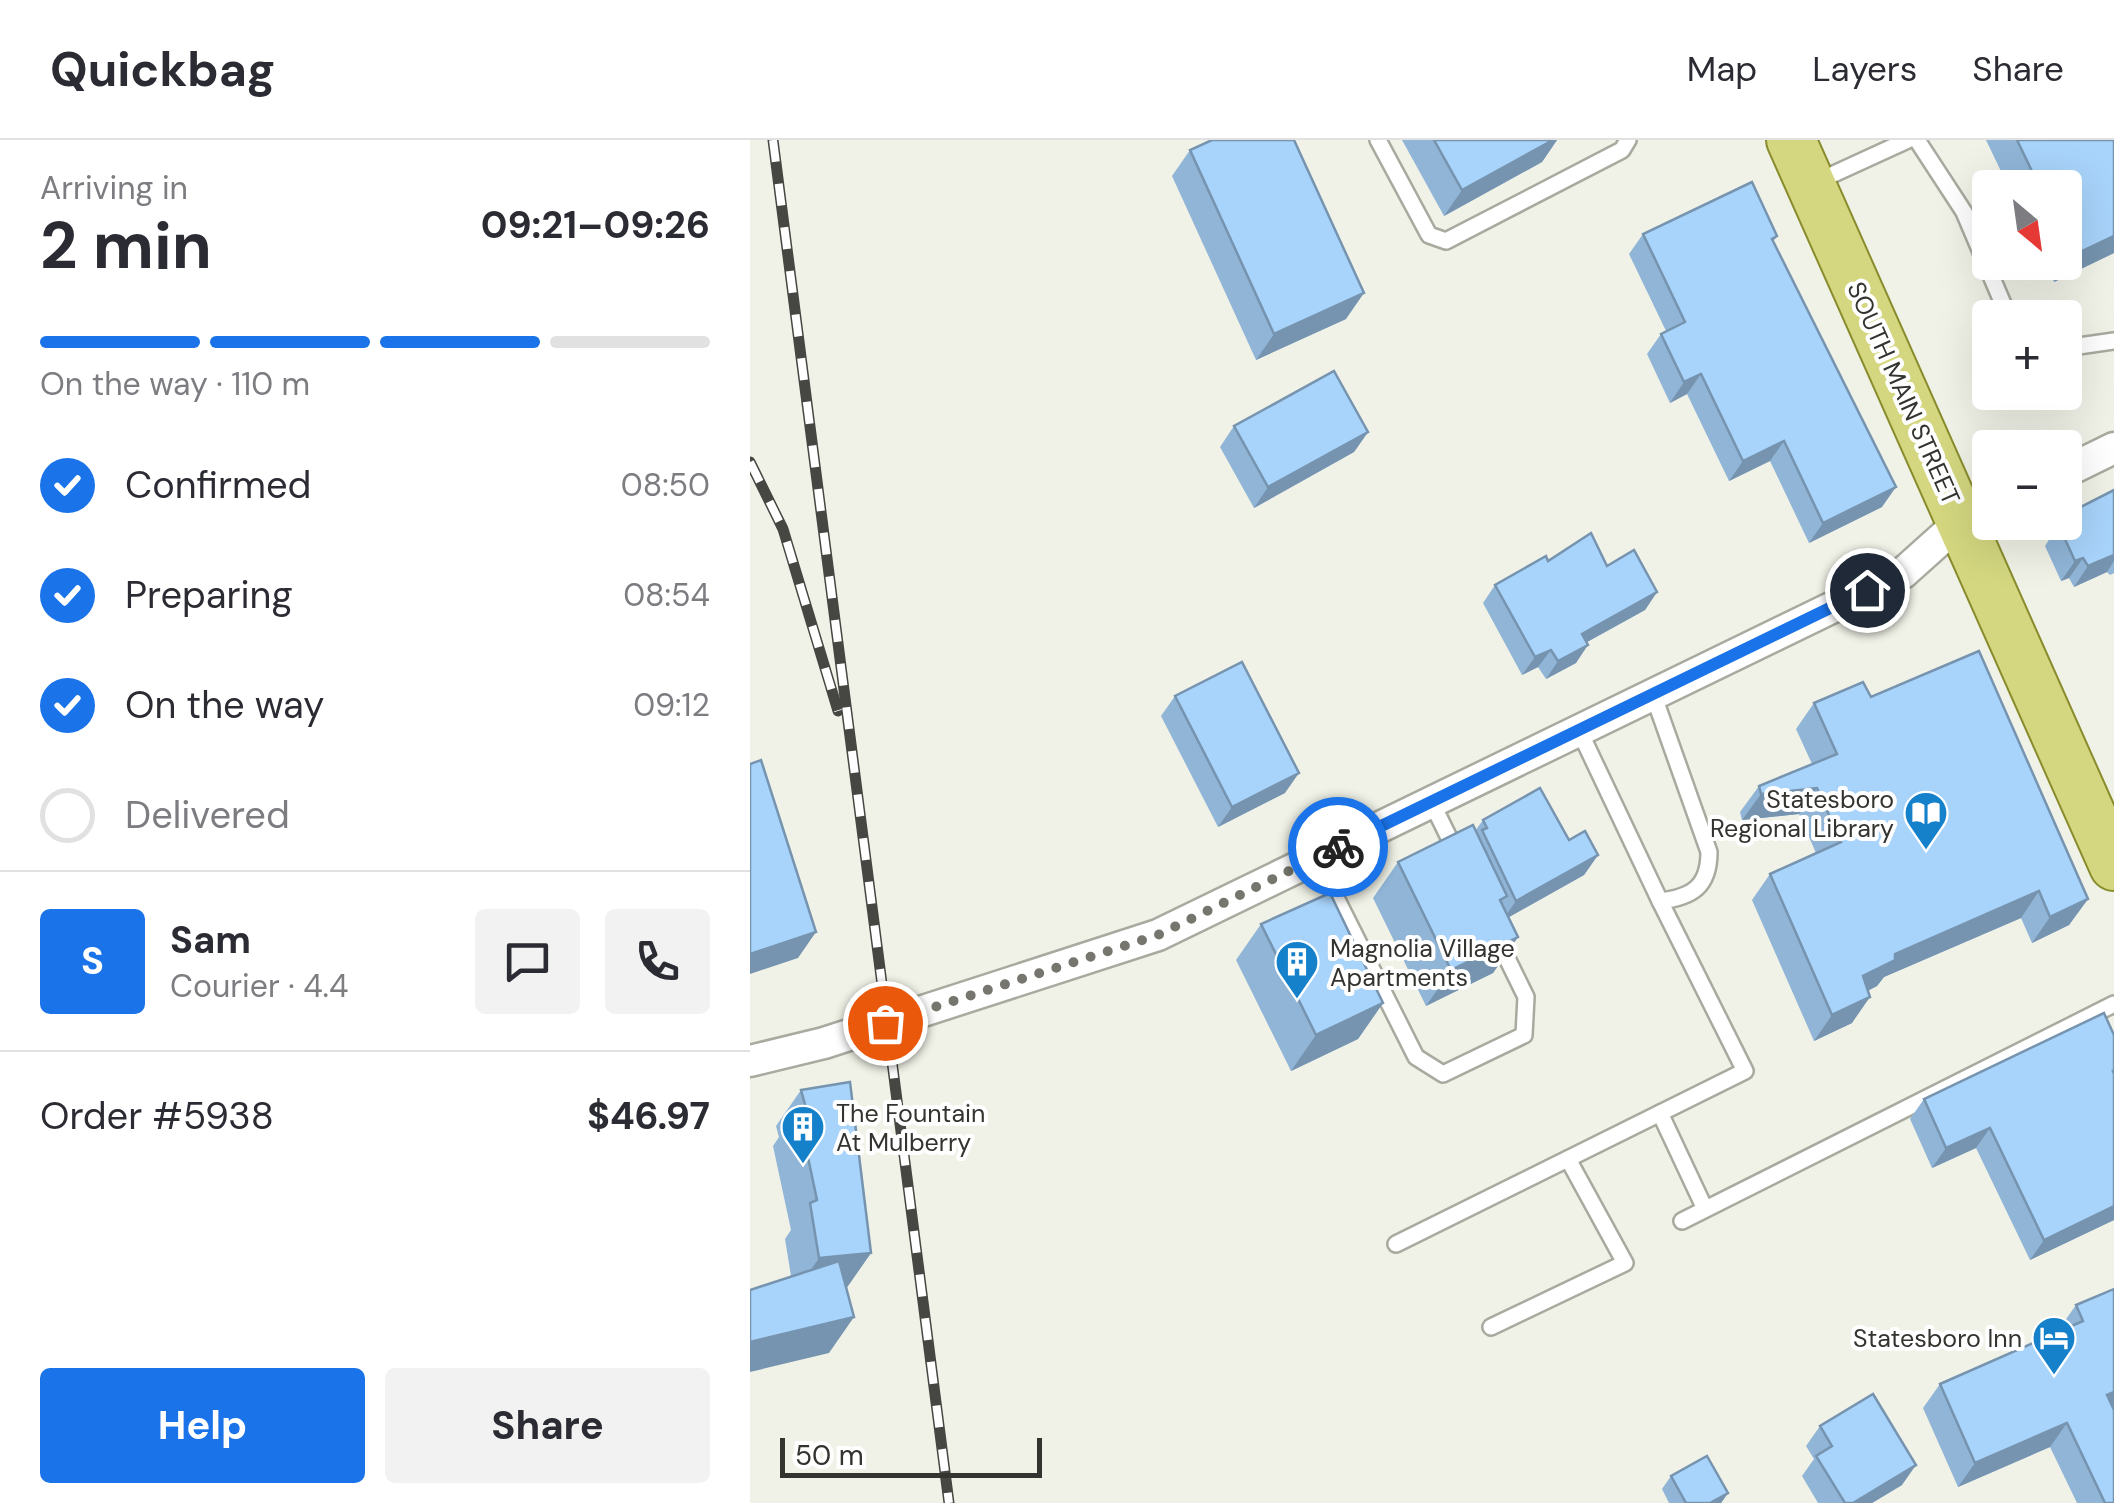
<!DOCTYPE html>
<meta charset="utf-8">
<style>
body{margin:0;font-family:"DM Sans",sans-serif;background:#f2f2f3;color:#2b2b33;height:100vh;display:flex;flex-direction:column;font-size:38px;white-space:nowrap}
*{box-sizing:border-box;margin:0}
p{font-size:32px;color:#7c7c81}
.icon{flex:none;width:55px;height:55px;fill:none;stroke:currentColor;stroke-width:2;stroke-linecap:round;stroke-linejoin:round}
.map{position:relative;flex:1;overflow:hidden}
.details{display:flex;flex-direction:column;background:#fff;width:750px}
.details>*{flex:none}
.needle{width:65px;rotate:151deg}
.controls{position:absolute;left:1222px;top:30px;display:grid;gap:20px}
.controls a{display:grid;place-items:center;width:110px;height:110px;border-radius:10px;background:#fff;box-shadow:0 10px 40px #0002;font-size:50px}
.scale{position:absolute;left:30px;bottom:25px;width:262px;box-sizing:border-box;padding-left:10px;border:5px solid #33332f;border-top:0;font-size:28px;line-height:35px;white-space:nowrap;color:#33332f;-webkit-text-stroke:8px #fff;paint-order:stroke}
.pin{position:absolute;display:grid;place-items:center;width:85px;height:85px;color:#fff;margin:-42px;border:5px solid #fff;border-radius:50%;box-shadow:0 2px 10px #0007}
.courier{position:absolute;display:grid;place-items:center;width:100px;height:100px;margin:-50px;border:8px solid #1a73e8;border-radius:50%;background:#fff;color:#222;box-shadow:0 2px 12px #0007}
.overview em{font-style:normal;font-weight:700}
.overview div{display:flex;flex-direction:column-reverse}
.overview{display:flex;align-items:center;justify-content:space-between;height:170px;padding:0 40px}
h1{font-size:65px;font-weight:700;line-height:75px}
.bar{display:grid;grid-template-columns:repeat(4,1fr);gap:15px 10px;align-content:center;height:120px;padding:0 40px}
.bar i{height:12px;border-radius:8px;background:#e1e1e2}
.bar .active{background:#1a73e8}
.bar p{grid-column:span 4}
.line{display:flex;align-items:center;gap:25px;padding:0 40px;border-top:2px solid #e1e1e2}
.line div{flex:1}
.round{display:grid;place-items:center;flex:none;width:105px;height:105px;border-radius:10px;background:#f2f2f3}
ol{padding:0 40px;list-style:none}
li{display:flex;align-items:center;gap:30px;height:110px}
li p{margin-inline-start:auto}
li .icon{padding:10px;border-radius:50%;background:#1a73e8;color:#fff;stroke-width:4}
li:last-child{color:#7c7c81}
li i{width:55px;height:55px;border:5px solid #e1e1e2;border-radius:50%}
.primary-button{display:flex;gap:20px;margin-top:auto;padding:20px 40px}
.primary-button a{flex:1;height:115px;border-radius:10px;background:#1a73e8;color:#fff;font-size:40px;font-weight:700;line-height:115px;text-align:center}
.primary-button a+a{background:#f2f2f3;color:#2b2b33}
header{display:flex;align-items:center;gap:60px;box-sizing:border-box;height:140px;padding:0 50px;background:#fff;border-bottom:2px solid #e1e1e2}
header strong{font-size:48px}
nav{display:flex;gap:55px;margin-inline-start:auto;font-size:35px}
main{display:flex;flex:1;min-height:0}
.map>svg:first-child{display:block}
</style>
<header>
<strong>Quickbag</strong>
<nav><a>Map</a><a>Layers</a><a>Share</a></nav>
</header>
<main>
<section class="details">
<div class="overview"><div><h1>2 min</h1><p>Arriving in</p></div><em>09:21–09:26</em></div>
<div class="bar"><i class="active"></i><i class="active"></i><i class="active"></i><i></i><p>On the way · 110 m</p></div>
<ol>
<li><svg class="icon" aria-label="check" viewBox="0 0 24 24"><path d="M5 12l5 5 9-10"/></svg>Confirmed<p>08:50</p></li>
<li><svg class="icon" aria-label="check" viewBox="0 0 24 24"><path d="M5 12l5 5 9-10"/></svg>Preparing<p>08:54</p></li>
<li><svg class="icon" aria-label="check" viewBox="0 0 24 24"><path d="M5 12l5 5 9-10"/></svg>On the way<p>09:12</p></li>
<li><i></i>Delivered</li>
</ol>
<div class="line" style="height:180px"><b class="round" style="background:#1a73e8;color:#fff">S</b><div><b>Sam</b><p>Courier · 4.4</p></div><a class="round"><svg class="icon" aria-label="chat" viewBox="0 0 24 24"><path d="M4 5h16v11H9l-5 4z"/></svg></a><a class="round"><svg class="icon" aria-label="phone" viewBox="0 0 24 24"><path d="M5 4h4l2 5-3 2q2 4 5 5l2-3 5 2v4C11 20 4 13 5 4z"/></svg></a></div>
<div class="line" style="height:130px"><div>Order #5938</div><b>$46.97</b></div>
<div class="primary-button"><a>Help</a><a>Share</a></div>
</section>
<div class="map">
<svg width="1364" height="1363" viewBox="0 0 1364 1363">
<rect width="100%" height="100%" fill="#f1f2e7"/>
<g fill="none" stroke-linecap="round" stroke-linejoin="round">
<defs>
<g id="lane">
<path d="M628 0 679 95 696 101 872 10 878 0"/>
<path d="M1167 0 1214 72 1259 178"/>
<path d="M1064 43 1158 0"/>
<path d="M1315 208 1364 201"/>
<path d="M829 590 910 761C943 757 959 746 959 712L903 554"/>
<path d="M681 661 706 712"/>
<path d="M566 718 666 917 693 934 774 895 776 857 748 800"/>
<path d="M910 973 955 1069"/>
<path d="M932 1081 1364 864"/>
<path d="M646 1104 995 931 910 761"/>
<path d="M741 1187 875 1123 818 1019"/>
</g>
<g id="street">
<path d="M1315 332 1364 308"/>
<path d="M0 921 74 903 408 795 1153 433 1211 381 1240 367"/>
</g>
<path id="primary" d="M1041 0 1364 726"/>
</defs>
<use href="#lane" stroke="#a9aa9f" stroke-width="20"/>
<use href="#street" stroke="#a9aa9f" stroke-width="35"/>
<use href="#primary" stroke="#898c2c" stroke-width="52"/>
<use href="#lane" stroke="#fff" stroke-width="15"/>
<use href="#street" stroke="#fff" stroke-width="30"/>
<use href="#primary" stroke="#d4d77f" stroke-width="48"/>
<defs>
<g id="rail">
<path d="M23 0 199 1363"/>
<path d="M0 322 33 389 88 571"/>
</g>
</defs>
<use href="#rail" stroke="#464642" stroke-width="11"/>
<use href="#rail" stroke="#fff" stroke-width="8" stroke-dasharray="22" stroke-linecap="butt"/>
</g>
<g fill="#90b5d7">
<path d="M652 0H807L792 22 694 76Z"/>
<path d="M1236 0H1364V113L1304 142 1295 122H1315V48H1259Z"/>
<path d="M440 10 596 179 506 220 422 36Z"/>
<path d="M893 94 1027 96 1023 102 1132 367 1059 403 1020 321 979 341 937 254 920 263 897 214 911 194 916 191 879 114Z"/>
<path d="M484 286 618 292 604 312 504 368 470 307Z"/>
<path d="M1364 350V433L1360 435 1357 432 1324 447 1319 438 1311 441 1295 406 1300 398 1299 396 1308 382H1315Z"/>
<path d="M798 421 857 426 907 452 895 470 837 502 826 523 796 539 788 527 772 535 733 463 745 445Z"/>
<path d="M425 556 535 653 468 687 411 576Z"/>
<path d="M1121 557 1338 759 1319 785 1282 803 1271 778 1134 837 1127 846 1118 851 1102 883 1064 901 1002 760 1020 734 1066 713 1049 674 992 680 990 672 1009 646 1062 624 1046 589 1064 563Z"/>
<path d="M733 680 819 700 848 715 834 735 759 777 768 797 743 833 676 866 623 758 648 722 725 691Z"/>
<path d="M511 784 633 863 608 899 541 931 486 820Z"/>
<path d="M1354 873 1364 1080 1280 1120 1226 1008 1182 1028 1160 979 1174 959Z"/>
<path d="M51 950 121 1113 96 1148 79 1213 41 1136 35 1099 41 1090 23 1006 29 997 26 986Z"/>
<path d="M1364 1149V1363H1327L1300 1307 1208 1347 1173 1268 1190 1244 1310 1191 1309 1189 1326 1165Z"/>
<path d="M1070 1286 1152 1345 1122 1363H1068L1052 1336 1064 1319 1056 1306Z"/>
<path d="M921 1336 978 1353 971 1363H919L912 1349Z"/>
</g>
<g fill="#7694af">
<path d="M803 0H807L792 22 694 76 712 50Z"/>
<path d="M1364 96V113L1304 142 1322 116Z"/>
<path d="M614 153 596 179 506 220 524 194Z"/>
<path d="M951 234 937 254 920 263 934 242Z"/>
<path d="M618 292 604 312 504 368 518 347Z"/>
<path d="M1034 301 1020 321 979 341 993 321Z"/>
<path d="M1146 347 1132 367 1059 403 1073 383Z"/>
<path d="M1364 415V421L1357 432 1324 447 1338 426Z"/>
<path d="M1333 418 1319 438 1311 441 1325 421Z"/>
<path d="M907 452 895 470 819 512 832 494Z"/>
<path d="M838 505 826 523 796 539 808 521Z"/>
<path d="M801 510 788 527 772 535 785 517Z"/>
<path d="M549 633 535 653 468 687 482 667Z"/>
<path d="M1067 648 1049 674 992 680 1011 654Z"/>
<path d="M848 715 834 735 752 781 766 761Z"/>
<path d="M1289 751 1271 778 1134 837 1127 846 1094 862 1113 836 1145 814Z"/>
<path d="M1338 759 1319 785 1282 803 1300 777Z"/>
<path d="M66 792 48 818 0 834V814Z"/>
<path d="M768 797 743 833 676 866 701 830Z"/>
<path d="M1120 857 1102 883 1064 901 1082 875Z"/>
<path d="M633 863 608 899 541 931 566 895Z"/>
<path d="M1240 988 1226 1008 1182 1028 1196 1008Z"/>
<path d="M1364 1066V1080L1280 1120 1294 1100Z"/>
<path d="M121 1113 96 1149 44 1154 69 1118Z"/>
<path d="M104 1177 79 1213 0 1232V1202Z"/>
<path d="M1364 1252V1269L1357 1255Z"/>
<path d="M1317 1283 1300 1307 1208 1347 1225 1323Z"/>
<path d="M1166 1325 1152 1345 1122 1363H1103Z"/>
<path d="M978 1353 971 1363H960Z"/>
</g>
<g fill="#a8d3fa" stroke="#7694af" stroke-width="2.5">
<path d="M462 0H544L614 153 524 194 440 10Z"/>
<path d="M684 0H803L712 50Z"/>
<path d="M1267 0H1364V96L1322 116 1315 101V48H1290Z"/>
<path d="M1002 42 1027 96 1022 99 1146 347 1073 383 1034 301 993 321 951 234 934 242 911 194 935 182 893 94Z"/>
<path d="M584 231 618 292 518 347 484 286Z"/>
<path d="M1364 350V415L1338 426 1333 418 1325 421 1309 386 1316 382 1315 375Z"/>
<path d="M841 393 857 426 884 410 907 452 832 494 838 505 808 521 801 510 785 517 745 445 796 416 798 421Z"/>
<path d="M1229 511 1338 759 1300 777 1289 751 1145 814V820L1113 836 1120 857 1082 875 1020 734 1091 702 1067 648 1011 654 1009 646 1087 614 1064 563 1113 542 1121 557Z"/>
<path d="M492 522 549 633 482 667 425 556Z"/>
<path d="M11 620 66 792 0 814V624Z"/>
<path d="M790 648 819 700 835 691 848 715 766 761 732 690 737 688 733 680Z"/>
<path d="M723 685 757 756 750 760 768 797 701 830 648 722Z"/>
<path d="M580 753 633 863 566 895 511 784Z"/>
<path d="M1354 873 1364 895V931H1363L1364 934V1066L1294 1100 1240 988 1196 1008 1174 959Z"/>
<path d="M100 942 121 1113 69 1118 60 1063 67 1060 48 970 56 968 51 950Z"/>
<path d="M89 1121 104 1177 0 1202V1150Z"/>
<path d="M1364 1149V1252L1357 1255 1364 1270V1363H1355L1317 1283 1225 1323 1190 1244 1333 1181 1326 1165Z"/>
<path d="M1123 1254 1166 1325 1103 1363H1095L1066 1316 1082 1306 1070 1286Z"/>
<path d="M957 1316 978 1353 960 1363H936L921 1336Z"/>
</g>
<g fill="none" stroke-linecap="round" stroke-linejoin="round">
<path stroke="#76766f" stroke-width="10" stroke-dasharray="0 18" d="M135 883 408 795 588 707"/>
<path stroke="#1a73e8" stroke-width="12" d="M588 707 1117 450"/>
</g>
<defs>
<symbol id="library-pin" viewBox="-11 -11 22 30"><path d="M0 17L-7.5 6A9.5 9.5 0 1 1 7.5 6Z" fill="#1581cb" stroke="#fff"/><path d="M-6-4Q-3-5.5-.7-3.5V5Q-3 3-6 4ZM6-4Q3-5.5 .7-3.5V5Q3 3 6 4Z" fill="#fff"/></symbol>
<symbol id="building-pin" viewBox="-11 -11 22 30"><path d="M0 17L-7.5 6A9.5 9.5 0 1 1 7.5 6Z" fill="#1581cb" stroke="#fff"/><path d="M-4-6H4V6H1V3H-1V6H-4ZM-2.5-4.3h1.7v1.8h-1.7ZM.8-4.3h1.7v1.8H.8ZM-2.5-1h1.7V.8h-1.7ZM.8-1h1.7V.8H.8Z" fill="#fff"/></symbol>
<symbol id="hotel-pin" viewBox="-11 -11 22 30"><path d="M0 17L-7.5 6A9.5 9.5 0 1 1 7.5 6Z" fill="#1581cb" stroke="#fff"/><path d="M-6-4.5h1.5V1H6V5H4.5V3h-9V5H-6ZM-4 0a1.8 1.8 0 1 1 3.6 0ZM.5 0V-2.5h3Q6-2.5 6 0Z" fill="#fff"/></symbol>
</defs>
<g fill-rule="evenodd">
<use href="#library-pin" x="1151" y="648" width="50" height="68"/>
<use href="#building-pin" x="522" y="797" width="50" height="68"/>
<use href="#building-pin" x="28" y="962" width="50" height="68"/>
<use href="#hotel-pin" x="1279" y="1173" width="50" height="68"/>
</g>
<g text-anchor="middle" stroke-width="8" stroke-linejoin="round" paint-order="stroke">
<g font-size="25" fill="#33332f" stroke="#fff">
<text transform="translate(1154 253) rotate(66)" y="9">SOUTH MAIN STREET</text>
</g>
<g font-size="25" fill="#33332f" stroke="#fff" text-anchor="end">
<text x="1144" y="668">Statesboro<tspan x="1144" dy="29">Regional Library</tspan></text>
<text x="580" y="817" text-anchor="start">Magnolia Village<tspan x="580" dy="29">Apartments</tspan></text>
<text x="86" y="982" text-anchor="start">The Fountain<tspan x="86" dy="29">At Mulberry</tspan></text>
<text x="1272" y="1207">Statesboro Inn</text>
</g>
</g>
</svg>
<div class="controls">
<a><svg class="needle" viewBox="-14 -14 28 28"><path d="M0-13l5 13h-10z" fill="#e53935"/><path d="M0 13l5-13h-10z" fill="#7c7c81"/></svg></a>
<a>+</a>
<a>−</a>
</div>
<div class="scale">50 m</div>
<div class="pin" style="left:135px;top:883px;background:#ea580c"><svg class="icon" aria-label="bag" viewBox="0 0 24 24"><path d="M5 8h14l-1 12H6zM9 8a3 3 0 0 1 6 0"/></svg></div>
<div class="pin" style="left:1117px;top:450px;background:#1f2937"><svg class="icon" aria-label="home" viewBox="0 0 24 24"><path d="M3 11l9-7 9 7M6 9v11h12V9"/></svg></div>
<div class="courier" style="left:588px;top:707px"><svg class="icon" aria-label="bike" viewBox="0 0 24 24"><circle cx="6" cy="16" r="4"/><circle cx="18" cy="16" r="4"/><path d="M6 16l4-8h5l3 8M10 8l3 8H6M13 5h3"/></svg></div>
</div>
</main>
